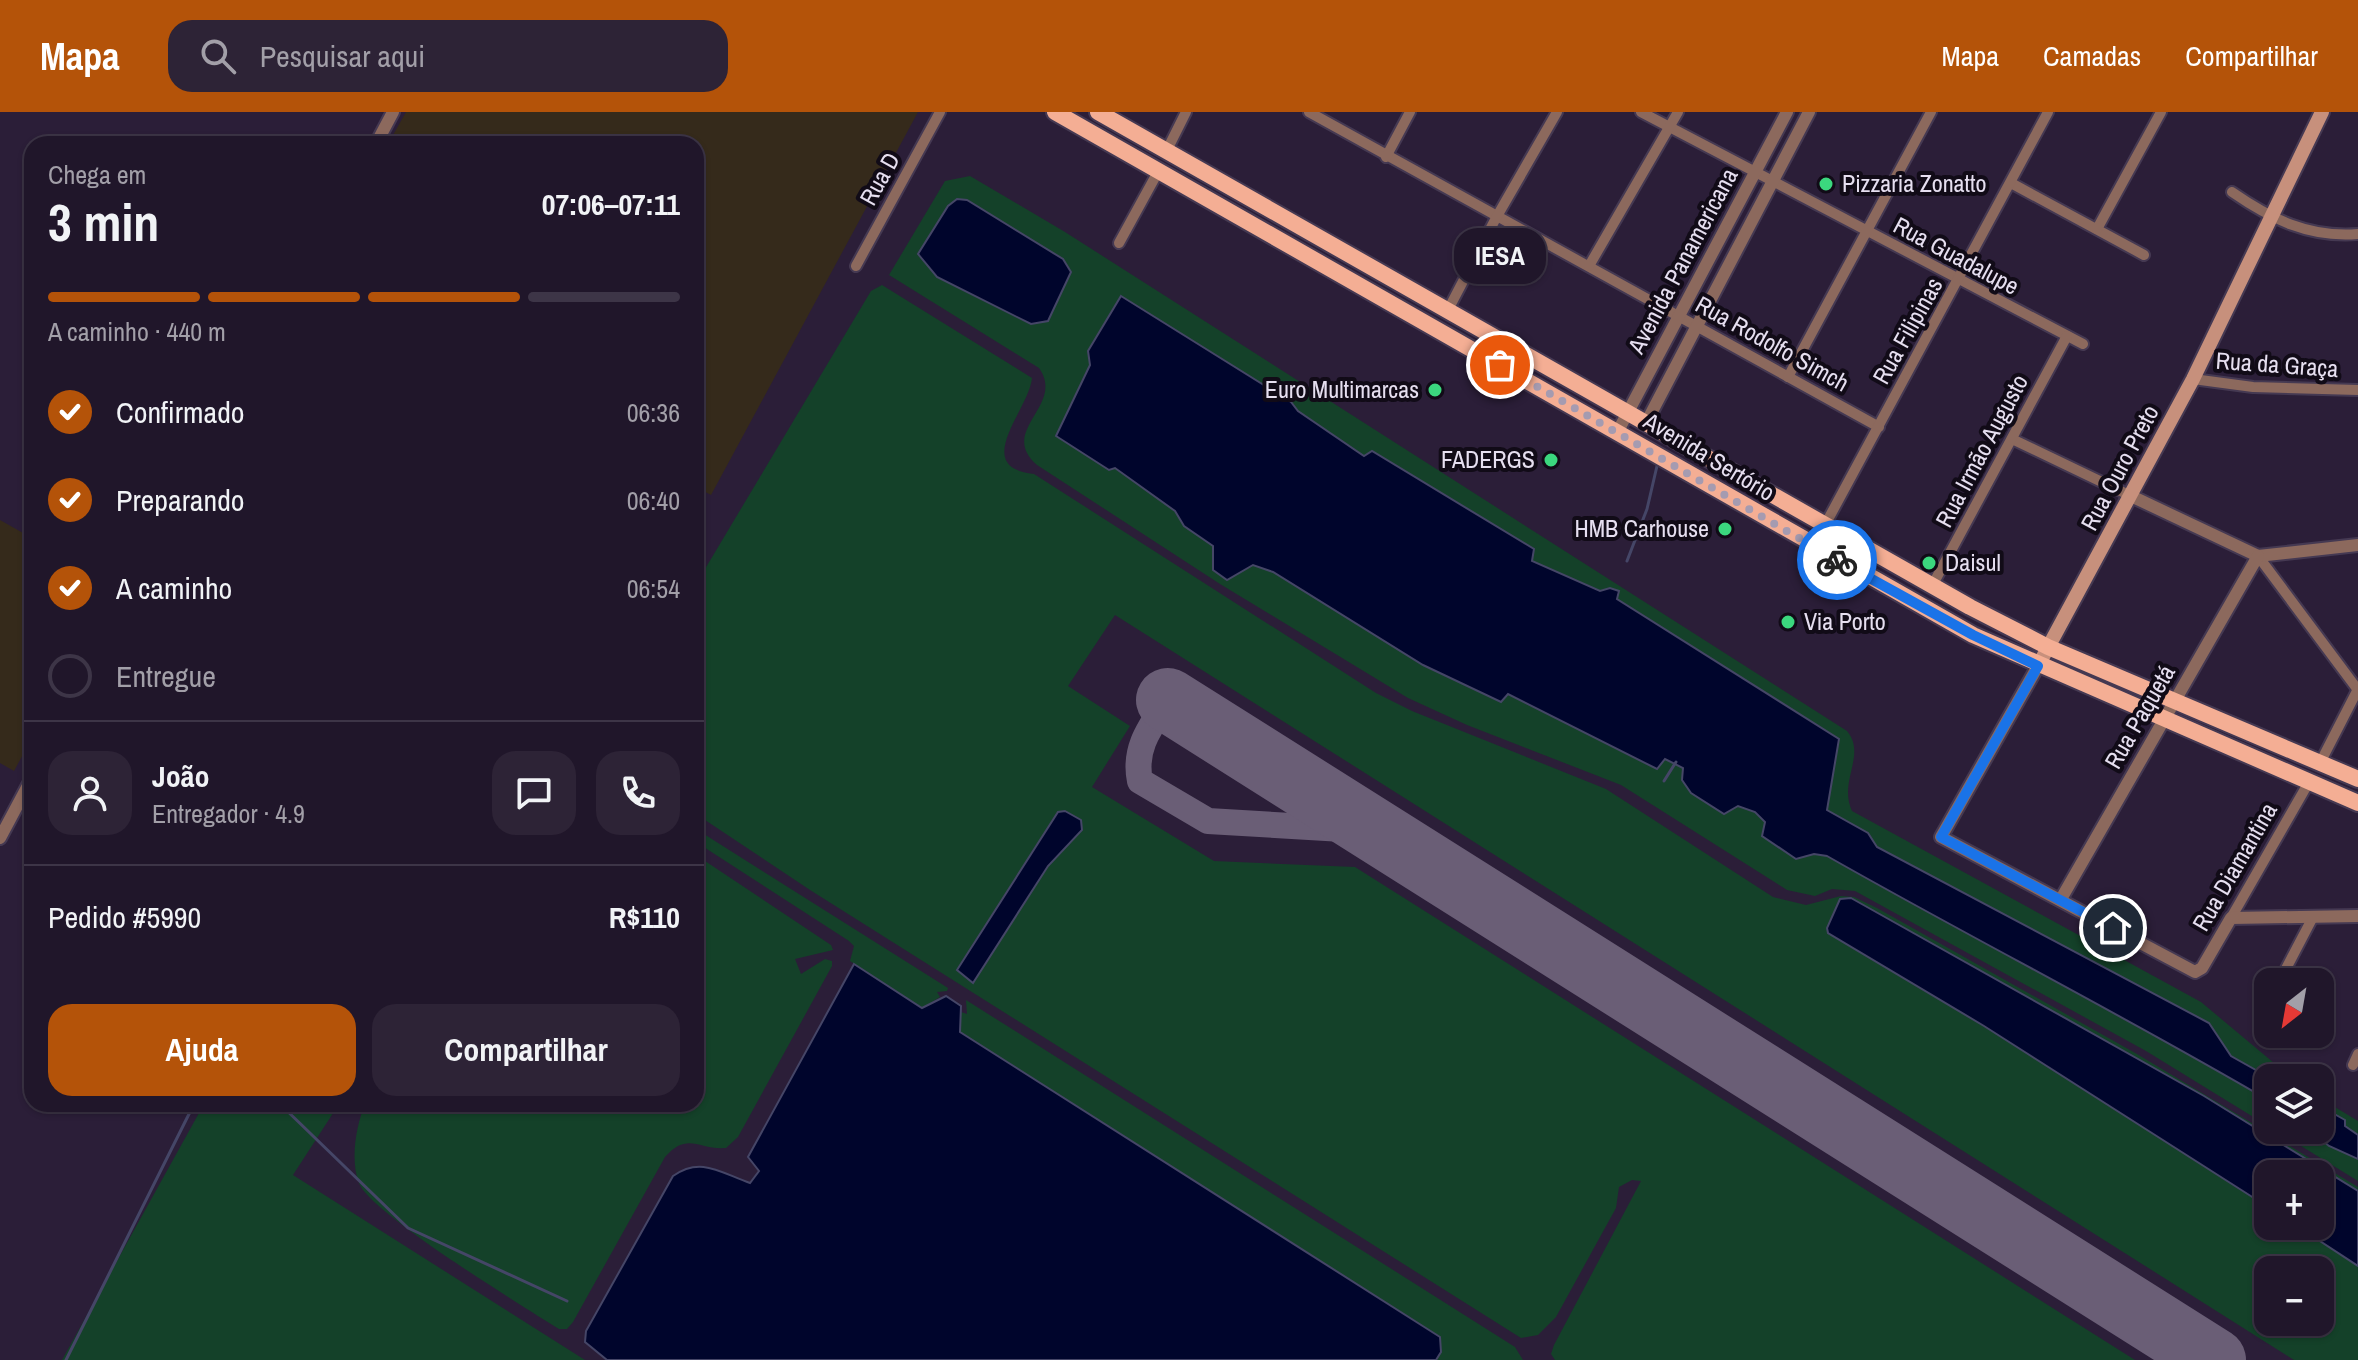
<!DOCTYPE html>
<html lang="pt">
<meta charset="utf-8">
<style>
body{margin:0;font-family:"Archivo Narrow",sans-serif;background:#2d2336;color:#f1f3f6;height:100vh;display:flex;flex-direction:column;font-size:30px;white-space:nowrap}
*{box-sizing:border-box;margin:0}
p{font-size:26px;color:#a29fa8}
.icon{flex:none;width:44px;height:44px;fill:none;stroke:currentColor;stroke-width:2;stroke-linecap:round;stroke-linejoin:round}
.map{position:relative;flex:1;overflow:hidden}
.sheet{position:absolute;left:24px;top:24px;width:680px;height:976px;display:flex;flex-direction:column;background:#20162a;border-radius:24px;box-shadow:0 2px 6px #0004,0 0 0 2px #3d3547}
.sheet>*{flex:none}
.needle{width:52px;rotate:211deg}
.controls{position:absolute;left:2254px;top:856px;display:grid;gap:16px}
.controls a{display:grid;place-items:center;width:80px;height:80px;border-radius:16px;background:#20162a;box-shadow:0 2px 6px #0004,0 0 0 2px #3d3547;font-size:40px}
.pin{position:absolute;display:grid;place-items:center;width:68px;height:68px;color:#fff;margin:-34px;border:4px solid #fff;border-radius:50%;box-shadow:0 2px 8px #0007}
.courier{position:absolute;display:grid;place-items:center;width:80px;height:80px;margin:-40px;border:6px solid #1a73e8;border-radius:50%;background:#fff;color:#222;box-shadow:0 2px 10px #0007}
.bubble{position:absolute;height:56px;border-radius:24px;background:#20162a;box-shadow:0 2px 6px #0004,0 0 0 2px #3d3547;font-size:26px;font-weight:700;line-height:56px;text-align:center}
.head em{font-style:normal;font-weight:700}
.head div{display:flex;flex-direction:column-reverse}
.head{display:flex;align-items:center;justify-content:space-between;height:136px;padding:0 24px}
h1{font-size:52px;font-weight:700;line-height:60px}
.bar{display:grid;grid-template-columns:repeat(4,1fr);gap:12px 8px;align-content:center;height:96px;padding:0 24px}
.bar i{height:10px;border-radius:6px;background:#3d3547}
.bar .current{background:#b45309}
.bar p{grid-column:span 4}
.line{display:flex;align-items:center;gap:20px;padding:0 24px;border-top:2px solid #3d3547}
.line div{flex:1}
.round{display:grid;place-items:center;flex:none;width:84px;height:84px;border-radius:24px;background:#2d2336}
ol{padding:0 24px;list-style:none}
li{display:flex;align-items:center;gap:24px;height:88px}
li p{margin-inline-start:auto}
li .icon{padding:8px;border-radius:50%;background:#b45309;color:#fff;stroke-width:4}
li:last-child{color:#a29fa8}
li i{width:44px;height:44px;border:4px solid #3d3547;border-radius:50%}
.primary-button{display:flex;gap:16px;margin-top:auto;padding:16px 24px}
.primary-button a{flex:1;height:92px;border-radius:24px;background:#b45309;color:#fff;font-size:32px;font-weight:700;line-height:92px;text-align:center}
.primary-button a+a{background:#2d2336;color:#f1f3f6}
header{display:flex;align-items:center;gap:48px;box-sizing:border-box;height:112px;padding:0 40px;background:#b45309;color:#fff}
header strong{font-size:38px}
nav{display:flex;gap:44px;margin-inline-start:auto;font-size:28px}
.search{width:560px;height:72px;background:#2d2336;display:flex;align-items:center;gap:20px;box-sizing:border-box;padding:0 28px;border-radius:24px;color:#a29fa8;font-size:30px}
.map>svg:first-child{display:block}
</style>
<header>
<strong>Mapa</strong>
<div class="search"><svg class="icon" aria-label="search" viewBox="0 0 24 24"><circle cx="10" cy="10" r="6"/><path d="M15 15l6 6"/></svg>Pesquisar aqui</div>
<nav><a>Mapa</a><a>Camadas</a><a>Compartilhar</a></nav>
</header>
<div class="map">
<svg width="2358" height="1248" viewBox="0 0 2358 1248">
<rect width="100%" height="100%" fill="#2b1e38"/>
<g fill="#352a1b">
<path d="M406 0H918L711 383 696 375V32H388Z"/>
<path d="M0 408 32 426V626L14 659 0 651Z"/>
</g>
<g fill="#144129" fill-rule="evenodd">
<path d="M970 64 1065 120 1847 619C1867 643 1838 669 1852 699L2201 890 2292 966H2268V1014L2146 939 1855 779 1832 777 1815 784 1787 778 1621 673 1467 613 1408 586 1220 472 1037 353C997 318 1066 294 1039 256L889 163 945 69Z"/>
<path d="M882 173 1032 266C1029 298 970 355 1034 362L1376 581 1412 599 1606 677 1773 785 1806 793 1841 784 1854 785 1877 796 2137 942 2358 1075V1248H2294L1115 503 1068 574 1130 614 1092 675 1214 749 1355 755 2135 1248H1555L1551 1242 1554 1233 1641 1069 1632 1068 1619 1075 1616 1096 1556 1205 1538 1223 1521 1226 810 778 696 702V472L871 179ZM2268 1062H2320V1114H2268ZM2268 1158H2320V1210H2268Z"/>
<path d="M696 717 948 876 947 879 937 880 940 885 922 896 850 849 854 834 849 829 696 730Z"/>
<path d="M696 743 831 833 833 838 795 847 801 862 825 847 832 849V854L738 1025 726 1036C698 1038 688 1019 665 1045L573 1210 567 1217H559C524 1195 369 1100 359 1071 350 1048 356 1014 365 992H696Z"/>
<path d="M966 888 1515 1235 1523 1248H1436L1441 1240 1439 1225 960 920 961 900 967 902Z"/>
<path d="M2320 986 2358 1009V1069L2275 1018H2320Z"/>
<path d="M204 992H339L293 1063 585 1248H62Z"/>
</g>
<g fill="#00052c" stroke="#454667" stroke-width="2">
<path d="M957 87 967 88 1063 147 1071 160 1048 209 1031 212 937 165 918 142 948 94Z"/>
<path d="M1121 184 1291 290 1298 299 1364 344 1372 339 1534 437 1532 449 1600 479 1610 476 1619 479 1617 487 1839 627 1827 698 1868 721 1877 735 2209 911 2231 944 2270 966 2268 988C2123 903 1973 827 1827 744L1814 742 1796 747 1762 724 1765 710 1755 700 1738 694 1724 702 1691 681 1682 668 1683 656 1665 647 1657 657 1508 582 1501 590 1423 553 1273 460 1253 453 1227 468 1213 458V434L1184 414 1175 399 1115 356 1109 358 1056 324 1090 253 1088 239Z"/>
<path d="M1065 699 1081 708 1082 718 1048 754 973 871 957 858 1058 700Z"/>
<path d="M1851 786 2204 984 2358 1079V1154L2297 1114H2320V1062H2268V1095L1984 914 1828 821 1827 816 1840 787Z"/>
<path d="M854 852 922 896 946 884 961 894 960 920 1440 1225 1441 1240 1436 1248H607L585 1230 586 1219 673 1064C701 1044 721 1061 750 1071L759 1059 748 1045Z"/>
<path d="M2320 994 2345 1008V1014L2358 1023V1047L2329 1034 2309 1018H2320Z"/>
</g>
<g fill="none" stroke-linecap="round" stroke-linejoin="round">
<g stroke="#454667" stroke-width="3">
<path d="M1627 449 1647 397 1657 354"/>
<path d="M1664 669 1676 650"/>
<path d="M31 732 32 733"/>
<path d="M280 992 408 1116 567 1189"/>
<path d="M66 1248 194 992"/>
</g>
<path stroke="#6a5e76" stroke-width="26" d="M1168 588C1151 614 1133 636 1140 669L1208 709 1360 718 1382 726 1467 776"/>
<path stroke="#6a5e76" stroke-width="64" d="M1168 588 2214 1248"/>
<defs>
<g id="minor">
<path d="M1309 0 1879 315"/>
<path d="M1641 0 2083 232"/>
<path d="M1166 40 1186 0"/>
<path d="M1386 45 1410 0"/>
<path d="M2011 71 2144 143"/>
<path d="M2232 80C2271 107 2309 126 2358 122"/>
<path d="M2097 117 2161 0"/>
<path d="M1119 131 1159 58"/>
<path d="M856 154 940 0"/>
<path d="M1589 154 1678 0"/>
<path d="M1448 198 1496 106 1557 0"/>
<path d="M1788 265 1931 0"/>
<path d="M2193 267 2253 275 2358 278"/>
<path d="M2012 327 2131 384"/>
<path d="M1825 413 2048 0"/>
<path d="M2258 444 2358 578"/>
<path d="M1932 474 2067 224"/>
<path d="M2320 651 2358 577"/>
<path d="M2231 806 2309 670"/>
<path d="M2279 870 2313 805"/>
<path d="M2263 901 2268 891"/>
<path d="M2353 953 2358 942"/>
</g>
<g id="tertiary">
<path d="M376 32 393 0"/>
<path d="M1646 311 1809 0"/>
<path d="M1618 319 1787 0"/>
<path d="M2131 384 2258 444"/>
<path d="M2258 444 2358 433"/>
<path d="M2038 554 1941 725 2195 860 2202 856 2231 806 2358 804"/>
<path d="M0 726 32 666"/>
<path d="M2061 787 2258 444"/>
</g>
<path id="secondary" d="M2038 554 2193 267 2322 0"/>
<g id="primary">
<path d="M1055 0 1973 523 2358 691"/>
<path d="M1098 0 1970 495 2048 535 2358 667"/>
</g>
</defs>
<use href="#minor" stroke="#453952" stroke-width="14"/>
<use href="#tertiary" stroke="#453952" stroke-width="16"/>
<use href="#secondary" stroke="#453952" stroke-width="18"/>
<use href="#primary" stroke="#453952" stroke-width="20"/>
<use href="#minor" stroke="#8c695d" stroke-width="10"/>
<use href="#tertiary" stroke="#8c695d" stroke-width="12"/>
<use href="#secondary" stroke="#c7907c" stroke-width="14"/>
<use href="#primary" stroke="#f4ae94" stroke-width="16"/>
</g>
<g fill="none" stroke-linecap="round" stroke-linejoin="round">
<path stroke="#a59bb0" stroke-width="8" stroke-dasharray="0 14.4" d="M1500 253 1837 448"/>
<path stroke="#1a73e8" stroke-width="10" d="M1837 448 1973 523 2038 554 1941 725 2113 816"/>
</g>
<g fill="#3bd77e" stroke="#110b17" stroke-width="3">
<circle cx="1826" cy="72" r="8"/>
<circle cx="1435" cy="278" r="8"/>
<circle cx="1551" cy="348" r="8"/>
<circle cx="1725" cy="417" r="8"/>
<circle cx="1929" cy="451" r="8"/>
<circle cx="1788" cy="510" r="8"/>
</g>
<g text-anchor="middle" stroke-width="8" stroke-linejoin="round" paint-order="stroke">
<g font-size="24" fill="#e6dff0" stroke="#110b17">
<text transform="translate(880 67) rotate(-61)" y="8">Rua D</text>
<text transform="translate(1956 144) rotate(28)" y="8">Rua Guadalupe</text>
<text transform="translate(1683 149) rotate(-62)" y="8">Avenida Panamericana</text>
<text transform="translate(1908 219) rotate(-61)" y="8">Rua Filipinas</text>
<text transform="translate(1772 232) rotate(29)" y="8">Rua Rodolfo Simch</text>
<text transform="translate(2277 253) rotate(4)" y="8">Rua da Graça</text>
<text transform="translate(1982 339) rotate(-62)" y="8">Rua Irmão Augusto</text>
<text transform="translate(1709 345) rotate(31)" y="8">Avenida Sertório</text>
<text transform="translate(2120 356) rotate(-62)" y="8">Rua Ouro Preto</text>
<text transform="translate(2140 605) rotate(-60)" y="8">Rua Paquetá</text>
<text transform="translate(2235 755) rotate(-60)" y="8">Rua Diamantina</text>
</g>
<g font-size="24" fill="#e6dff0" stroke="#110b17" text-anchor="start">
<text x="1842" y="80">Pizzaria Zonatto</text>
<text x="1419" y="286" text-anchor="end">Euro Multimarcas</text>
<text x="1535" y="356" text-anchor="end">FADERGS</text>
<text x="1709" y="425" text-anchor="end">HMB Carhouse</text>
<text x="1945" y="459">Daisul</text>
<text x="1804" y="518">Via Porto</text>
</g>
</g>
</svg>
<div class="controls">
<a><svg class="needle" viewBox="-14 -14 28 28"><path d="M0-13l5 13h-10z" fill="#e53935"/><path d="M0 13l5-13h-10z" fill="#a29fa8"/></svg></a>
<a><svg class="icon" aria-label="layers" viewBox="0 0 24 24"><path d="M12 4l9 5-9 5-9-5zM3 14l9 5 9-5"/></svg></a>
<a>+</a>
<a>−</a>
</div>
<div class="pin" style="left:1500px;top:253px;background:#ea580c"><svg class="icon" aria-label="bag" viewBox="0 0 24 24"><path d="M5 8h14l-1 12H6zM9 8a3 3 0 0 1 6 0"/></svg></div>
<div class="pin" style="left:2113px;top:816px;background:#1f2937"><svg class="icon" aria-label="home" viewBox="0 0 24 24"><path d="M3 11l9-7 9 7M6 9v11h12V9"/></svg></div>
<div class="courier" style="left:1837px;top:448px"><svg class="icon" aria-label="bike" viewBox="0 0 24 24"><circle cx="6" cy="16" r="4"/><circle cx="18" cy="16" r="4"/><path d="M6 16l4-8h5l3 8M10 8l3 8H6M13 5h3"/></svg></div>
<div class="bubble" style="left:1454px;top:116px;width:92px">IESA</div>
<section class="sheet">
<div class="head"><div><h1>3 min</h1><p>Chega em</p></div><em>07:06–07:11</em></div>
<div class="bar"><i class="current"></i><i class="current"></i><i class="current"></i><i></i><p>A caminho · 440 m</p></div>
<ol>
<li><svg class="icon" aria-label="check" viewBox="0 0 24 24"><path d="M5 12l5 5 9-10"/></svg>Confirmado<p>06:36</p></li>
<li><svg class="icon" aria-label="check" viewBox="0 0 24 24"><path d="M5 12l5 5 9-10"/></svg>Preparando<p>06:40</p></li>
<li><svg class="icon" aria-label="check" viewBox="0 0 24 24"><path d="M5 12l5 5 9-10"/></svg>A caminho<p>06:54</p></li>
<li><i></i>Entregue</li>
</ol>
<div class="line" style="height:144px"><a class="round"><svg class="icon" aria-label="person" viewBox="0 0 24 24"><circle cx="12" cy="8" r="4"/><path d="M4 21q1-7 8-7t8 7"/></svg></a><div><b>João</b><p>Entregador · 4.9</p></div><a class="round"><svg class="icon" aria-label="chat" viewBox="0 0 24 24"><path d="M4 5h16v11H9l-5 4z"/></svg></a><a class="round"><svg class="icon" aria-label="phone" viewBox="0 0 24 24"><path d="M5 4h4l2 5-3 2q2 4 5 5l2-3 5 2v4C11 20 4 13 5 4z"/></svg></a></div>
<div class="line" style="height:104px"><div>Pedido #5990</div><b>R$110</b></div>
<div class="primary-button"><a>Ajuda</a><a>Compartilhar</a></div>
</section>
</div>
